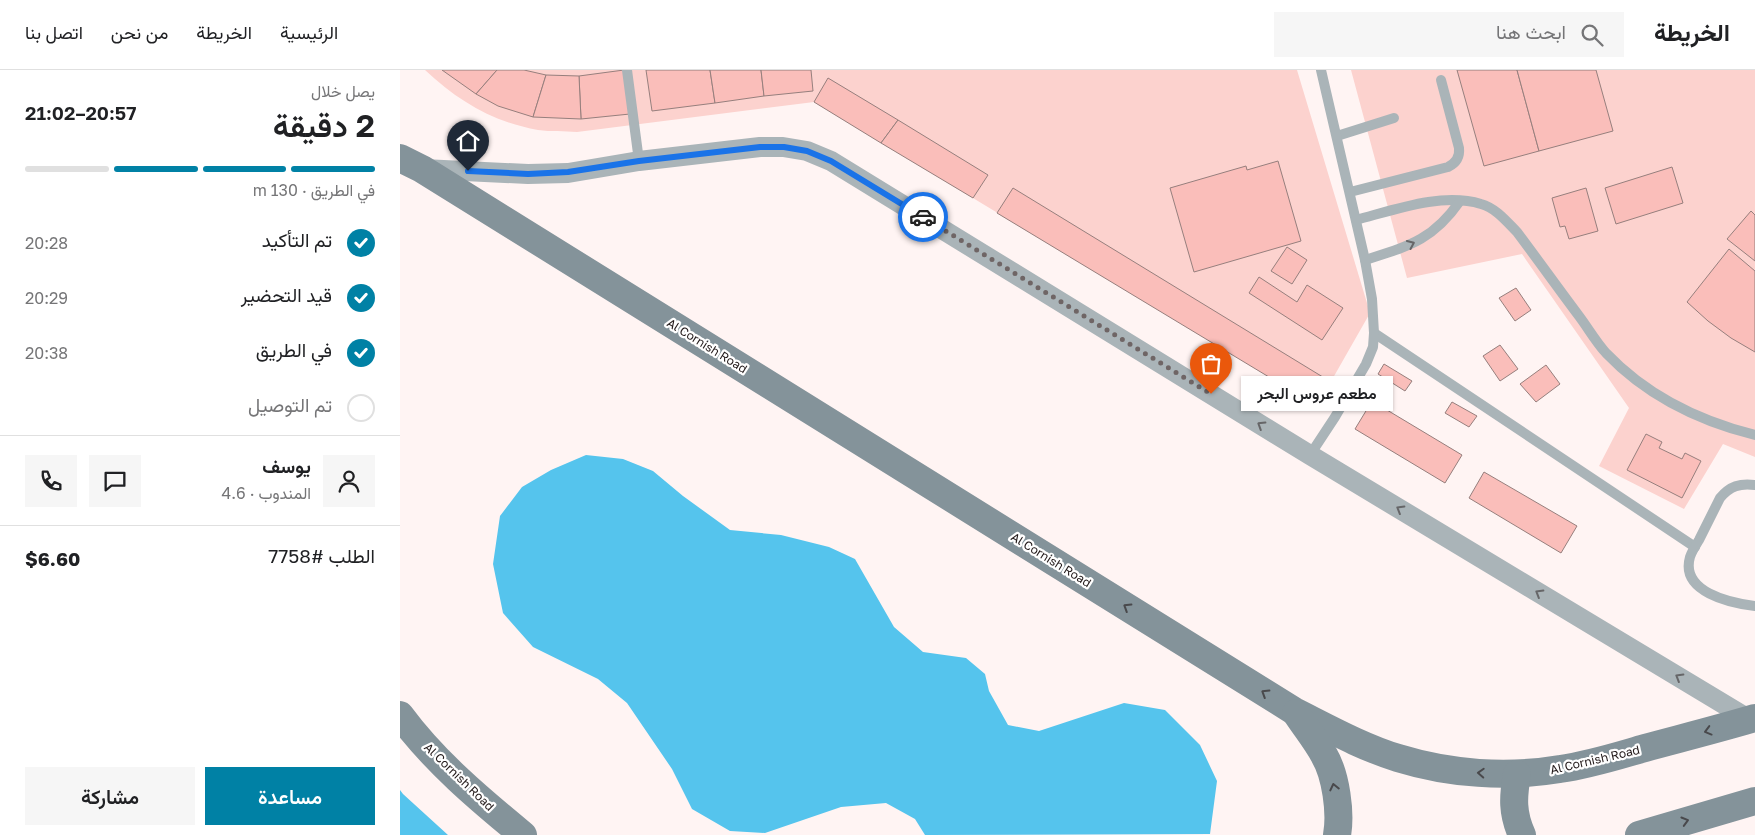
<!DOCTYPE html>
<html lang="ar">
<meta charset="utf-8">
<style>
body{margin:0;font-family:"Golos Text",Vazirmatn,sans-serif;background:#f6f6f6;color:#202124;direction:rtl;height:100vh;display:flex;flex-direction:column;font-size:19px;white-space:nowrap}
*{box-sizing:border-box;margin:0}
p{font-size:16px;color:#757577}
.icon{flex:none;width:28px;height:28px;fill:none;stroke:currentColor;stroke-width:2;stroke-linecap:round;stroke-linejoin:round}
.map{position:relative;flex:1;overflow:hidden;direction:ltr}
.side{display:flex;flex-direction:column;background:#fff;width:400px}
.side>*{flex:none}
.pin{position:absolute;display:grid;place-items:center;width:42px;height:42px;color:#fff;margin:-51px -21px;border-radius:50% 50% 50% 0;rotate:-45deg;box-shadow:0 0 5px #0007}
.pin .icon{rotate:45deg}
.courier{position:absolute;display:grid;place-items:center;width:50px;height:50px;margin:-25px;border:4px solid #1a73e8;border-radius:50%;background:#fff;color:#222;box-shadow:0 1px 6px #0007}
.bubble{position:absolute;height:35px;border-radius:0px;background:#fff;box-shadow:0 1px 4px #0004;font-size:16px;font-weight:600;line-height:35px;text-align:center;direction:rtl}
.overview em{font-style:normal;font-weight:600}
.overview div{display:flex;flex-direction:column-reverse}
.overview{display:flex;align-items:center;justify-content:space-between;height:85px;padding:0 25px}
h1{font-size:32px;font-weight:600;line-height:38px}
.bar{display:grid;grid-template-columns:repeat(4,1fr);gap:8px 5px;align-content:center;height:60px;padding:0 25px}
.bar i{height:6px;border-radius:4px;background:#e0e0e0}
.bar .current{background:#0081a5}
.bar p{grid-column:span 4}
.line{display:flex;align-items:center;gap:12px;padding:0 25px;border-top:1px solid #e0e0e0}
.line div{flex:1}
.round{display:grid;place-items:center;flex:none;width:52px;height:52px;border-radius:0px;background:#f6f6f6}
ol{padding:0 25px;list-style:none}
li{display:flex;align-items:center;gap:15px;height:55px}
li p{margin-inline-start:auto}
li .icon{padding:5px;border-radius:50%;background:#0081a5;color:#fff;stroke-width:4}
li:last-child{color:#757577}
li i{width:28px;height:28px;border:2px solid #e0e0e0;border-radius:50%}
.primary-button{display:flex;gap:10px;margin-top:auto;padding:10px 25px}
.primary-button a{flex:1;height:58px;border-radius:0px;background:#0081a5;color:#fff;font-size:20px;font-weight:600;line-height:58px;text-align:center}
.primary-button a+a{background:#f6f6f6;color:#202124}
header{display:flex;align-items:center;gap:30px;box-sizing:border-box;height:70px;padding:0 25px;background:#fff;border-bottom:1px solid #e0e0e0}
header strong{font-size:24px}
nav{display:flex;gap:28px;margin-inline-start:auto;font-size:18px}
.search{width:350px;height:45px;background:#f6f6f6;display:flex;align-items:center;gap:12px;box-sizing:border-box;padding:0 18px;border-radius:0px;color:#757577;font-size:19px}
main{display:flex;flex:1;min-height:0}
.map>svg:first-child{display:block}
</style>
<header>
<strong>الخريطة</strong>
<div class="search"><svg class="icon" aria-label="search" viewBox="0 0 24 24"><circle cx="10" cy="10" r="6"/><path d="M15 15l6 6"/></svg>ابحث هنا</div>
<nav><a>الرئيسية</a><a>الخريطة</a><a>من نحن</a><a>اتصل بنا</a></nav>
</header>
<main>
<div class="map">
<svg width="1355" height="765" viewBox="0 0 1355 765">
<rect width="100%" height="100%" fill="#fff4f3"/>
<g fill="#fcd2ce">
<path d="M25 0H897L970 243 917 336 414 32 177 62C164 61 151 62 138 60 93 52 58 31 25 0Z"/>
<path d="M951 0H1355V387L1323 374 1284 439 1199 396 1229 338 1122 184 1007 208Z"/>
</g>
<g fill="#55c4ed">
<path d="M186 385 223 389 253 401 283 426 330 460 381 465 429 477 455 489 494 557 523 582 566 588 585 604 589 621 608 655 639 661 724 633 765 640 800 675 817 711 810 764 525 765 515 749 486 733 441 737 365 763 330 761 292 739 272 699 227 633 198 609 133 577 103 543 93 494 100 446 122 417 151 400Z"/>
<path d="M0 720 3 724 48 765H0Z"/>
</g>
<g fill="#fabeba" stroke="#967f7d">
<path d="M42 0H97L76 24Z"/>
<path d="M97 0H124L146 5 133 47 98 36 76 24Z"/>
<path d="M224 0 230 44 181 49 179 6Z"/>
<path d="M246 0H310L315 33 252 41Z"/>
<path d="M310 0H361L364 26 315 33Z"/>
<path d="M361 0H411L413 21 364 26Z"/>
<path d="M1057 0H1117L1139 81 1084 96Z"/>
<path d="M1117 0H1196L1213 61 1139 81Z"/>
<path d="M146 5 179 6 181 49 133 47Z"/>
<path d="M428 8 498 50 481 73 414 32Z"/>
<path d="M498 50 588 105 573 128 481 73Z"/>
<path d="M878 91 901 171 794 202 770 118 846 96 847 100Z"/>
<path d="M1272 97 1283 133 1216 154 1205 118Z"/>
<path d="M613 118 931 312 917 336 597 143Z"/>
<path d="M1186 118 1198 161 1169 169 1165 156 1160 157 1152 128Z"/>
<path d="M1351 141 1355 145V191L1327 169Z"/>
<path d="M887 177 907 190 892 214 871 201Z"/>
<path d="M1329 179 1355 201V282L1331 268 1308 251 1287 232Z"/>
<path d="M859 207 897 232 907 215 943 238 922 270 849 223Z"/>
<path d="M1116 218 1131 240 1115 251 1099 228Z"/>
<path d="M1100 275 1118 299 1100 311 1083 286Z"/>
<path d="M984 294 1012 311 1005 321 978 304Z"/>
<path d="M1146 295 1160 314 1136 332 1120 314Z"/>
<path d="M972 331 1062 385 1045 413 955 359Z"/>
<path d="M1052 332 1077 346 1069 357 1045 343Z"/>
<path d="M1246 364 1262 372 1259 378 1282 389 1285 383 1301 391 1282 428 1227 400Z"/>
<path d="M1084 402 1177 456 1161 483 1069 428Z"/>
</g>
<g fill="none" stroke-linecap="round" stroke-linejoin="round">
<g stroke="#aab4b8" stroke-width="10">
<path d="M227 0 239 91"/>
<path d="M937 66 994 48"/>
<path d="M950 122 1048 97C1056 93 1060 87 1059 78L1041 10"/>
<path d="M956 150C994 140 1042 122 1081 134 1096 138 1107 152 1117 162 1138 190 1158 218 1179 246 1188 258 1196 272 1206 283 1246 325 1299 351 1355 365"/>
<path d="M965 190C1009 176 1033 170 1060 131"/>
<path d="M974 263 1295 477"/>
<path d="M910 385 935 347 966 294 973 277 974 263 972 229 965 190 921 0"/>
<path d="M1355 415C1340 413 1330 416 1320 428 1313 442 1306 456 1299 470 1296 475 1292 481 1290 487 1280 522 1330 533 1355 536"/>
</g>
<path stroke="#aab4b8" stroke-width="20" d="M23 99 128 104 168 103 239 91 360 77H383L407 81 431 91 910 385 1350 650"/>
<g stroke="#84939a" stroke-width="28">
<path d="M0 88 22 99 894 641C928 658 962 677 998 688 1050 704 1107 708 1160 699 1189 695 1217 686 1245 678 1282 668 1318 659 1355 648"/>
<path d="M896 643C905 657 916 670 924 685 936 705 941 743 937 765"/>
<path d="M0 645C34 691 79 729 123 765"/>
<path d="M1117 704C1113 727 1112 743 1122 765"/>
<path d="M1239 765 1355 731"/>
</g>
</g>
<defs><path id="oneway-chevron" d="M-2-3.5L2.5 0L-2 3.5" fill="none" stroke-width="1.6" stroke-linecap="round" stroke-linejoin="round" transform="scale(1.25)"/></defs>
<g stroke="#666668">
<use href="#oneway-chevron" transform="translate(1011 174) rotate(-24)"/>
<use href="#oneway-chevron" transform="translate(861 355) rotate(-148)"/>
<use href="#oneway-chevron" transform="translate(1000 439) rotate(-149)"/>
<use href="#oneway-chevron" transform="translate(1139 523) rotate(-149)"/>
<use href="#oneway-chevron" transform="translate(1279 607) rotate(-149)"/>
</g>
<g stroke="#49494c">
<use href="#oneway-chevron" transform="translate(727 537) rotate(-148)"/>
<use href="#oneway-chevron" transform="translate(865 623) rotate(-148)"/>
<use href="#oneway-chevron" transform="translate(1308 661) rotate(165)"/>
<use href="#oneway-chevron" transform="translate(1081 703) rotate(-177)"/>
<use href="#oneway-chevron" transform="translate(934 717) rotate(-103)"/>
<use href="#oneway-chevron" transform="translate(1285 751) rotate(-16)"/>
</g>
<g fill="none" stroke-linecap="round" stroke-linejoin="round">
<path stroke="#6f6565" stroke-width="5" stroke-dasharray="0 9" d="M523 147 811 324"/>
<path stroke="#1a73e8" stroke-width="6" d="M68 101 128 104 168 102 239 91 360 77H384L407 81 431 91 523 147"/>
</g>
<g text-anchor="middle" stroke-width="4.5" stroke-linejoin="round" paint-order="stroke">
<g font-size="12" fill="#211818" stroke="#fff">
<text transform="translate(307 276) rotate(32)" y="4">Al Cornish Road</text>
<text transform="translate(651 490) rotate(32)" y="4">Al Cornish Road</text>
<text transform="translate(1195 690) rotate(-13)" y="4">Al Cornish Road</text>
<text transform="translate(59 707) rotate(44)" y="4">Al Cornish Road</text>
</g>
</g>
</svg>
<div class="pin" style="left:811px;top:324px;background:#ea580c"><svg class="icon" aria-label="bag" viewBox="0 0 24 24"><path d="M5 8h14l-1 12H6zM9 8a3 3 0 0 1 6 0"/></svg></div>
<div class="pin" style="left:68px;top:101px;background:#1f2937"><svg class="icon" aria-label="home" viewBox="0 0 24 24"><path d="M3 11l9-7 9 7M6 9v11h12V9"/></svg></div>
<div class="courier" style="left:523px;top:147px"><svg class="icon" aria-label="car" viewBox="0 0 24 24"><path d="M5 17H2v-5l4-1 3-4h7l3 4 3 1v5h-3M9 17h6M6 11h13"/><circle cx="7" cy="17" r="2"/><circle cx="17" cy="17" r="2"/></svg></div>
<div class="bubble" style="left:841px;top:306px;width:152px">مطعم عروس البحر</div>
</div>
<section class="side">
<div class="overview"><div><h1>2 دقيقة</h1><p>يصل خلال</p></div><em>20:57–21:02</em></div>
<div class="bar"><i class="current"></i><i class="current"></i><i class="current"></i><i></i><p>في الطريق · 130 m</p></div>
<ol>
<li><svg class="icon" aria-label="check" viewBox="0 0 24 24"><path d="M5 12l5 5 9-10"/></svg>تم التأكيد<p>20:28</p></li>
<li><svg class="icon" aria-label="check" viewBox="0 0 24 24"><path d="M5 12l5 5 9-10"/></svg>قيد التحضير<p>20:29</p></li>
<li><svg class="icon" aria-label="check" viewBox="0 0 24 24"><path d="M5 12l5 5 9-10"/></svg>في الطريق<p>20:38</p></li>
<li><i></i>تم التوصيل</li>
</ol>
<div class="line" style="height:90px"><a class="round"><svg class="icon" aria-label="person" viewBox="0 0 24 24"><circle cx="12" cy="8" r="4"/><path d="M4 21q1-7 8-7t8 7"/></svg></a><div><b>يوسف</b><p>المندوب · 4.6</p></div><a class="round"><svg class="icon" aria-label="chat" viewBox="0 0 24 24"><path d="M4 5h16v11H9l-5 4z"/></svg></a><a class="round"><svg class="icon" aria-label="phone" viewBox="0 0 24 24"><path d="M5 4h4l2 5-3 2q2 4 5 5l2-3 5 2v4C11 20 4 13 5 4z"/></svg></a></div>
<div class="line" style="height:65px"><div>الطلب #7758</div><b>$6.60</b></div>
<div class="primary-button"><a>مساعدة</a><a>مشاركة</a></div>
</section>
</main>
